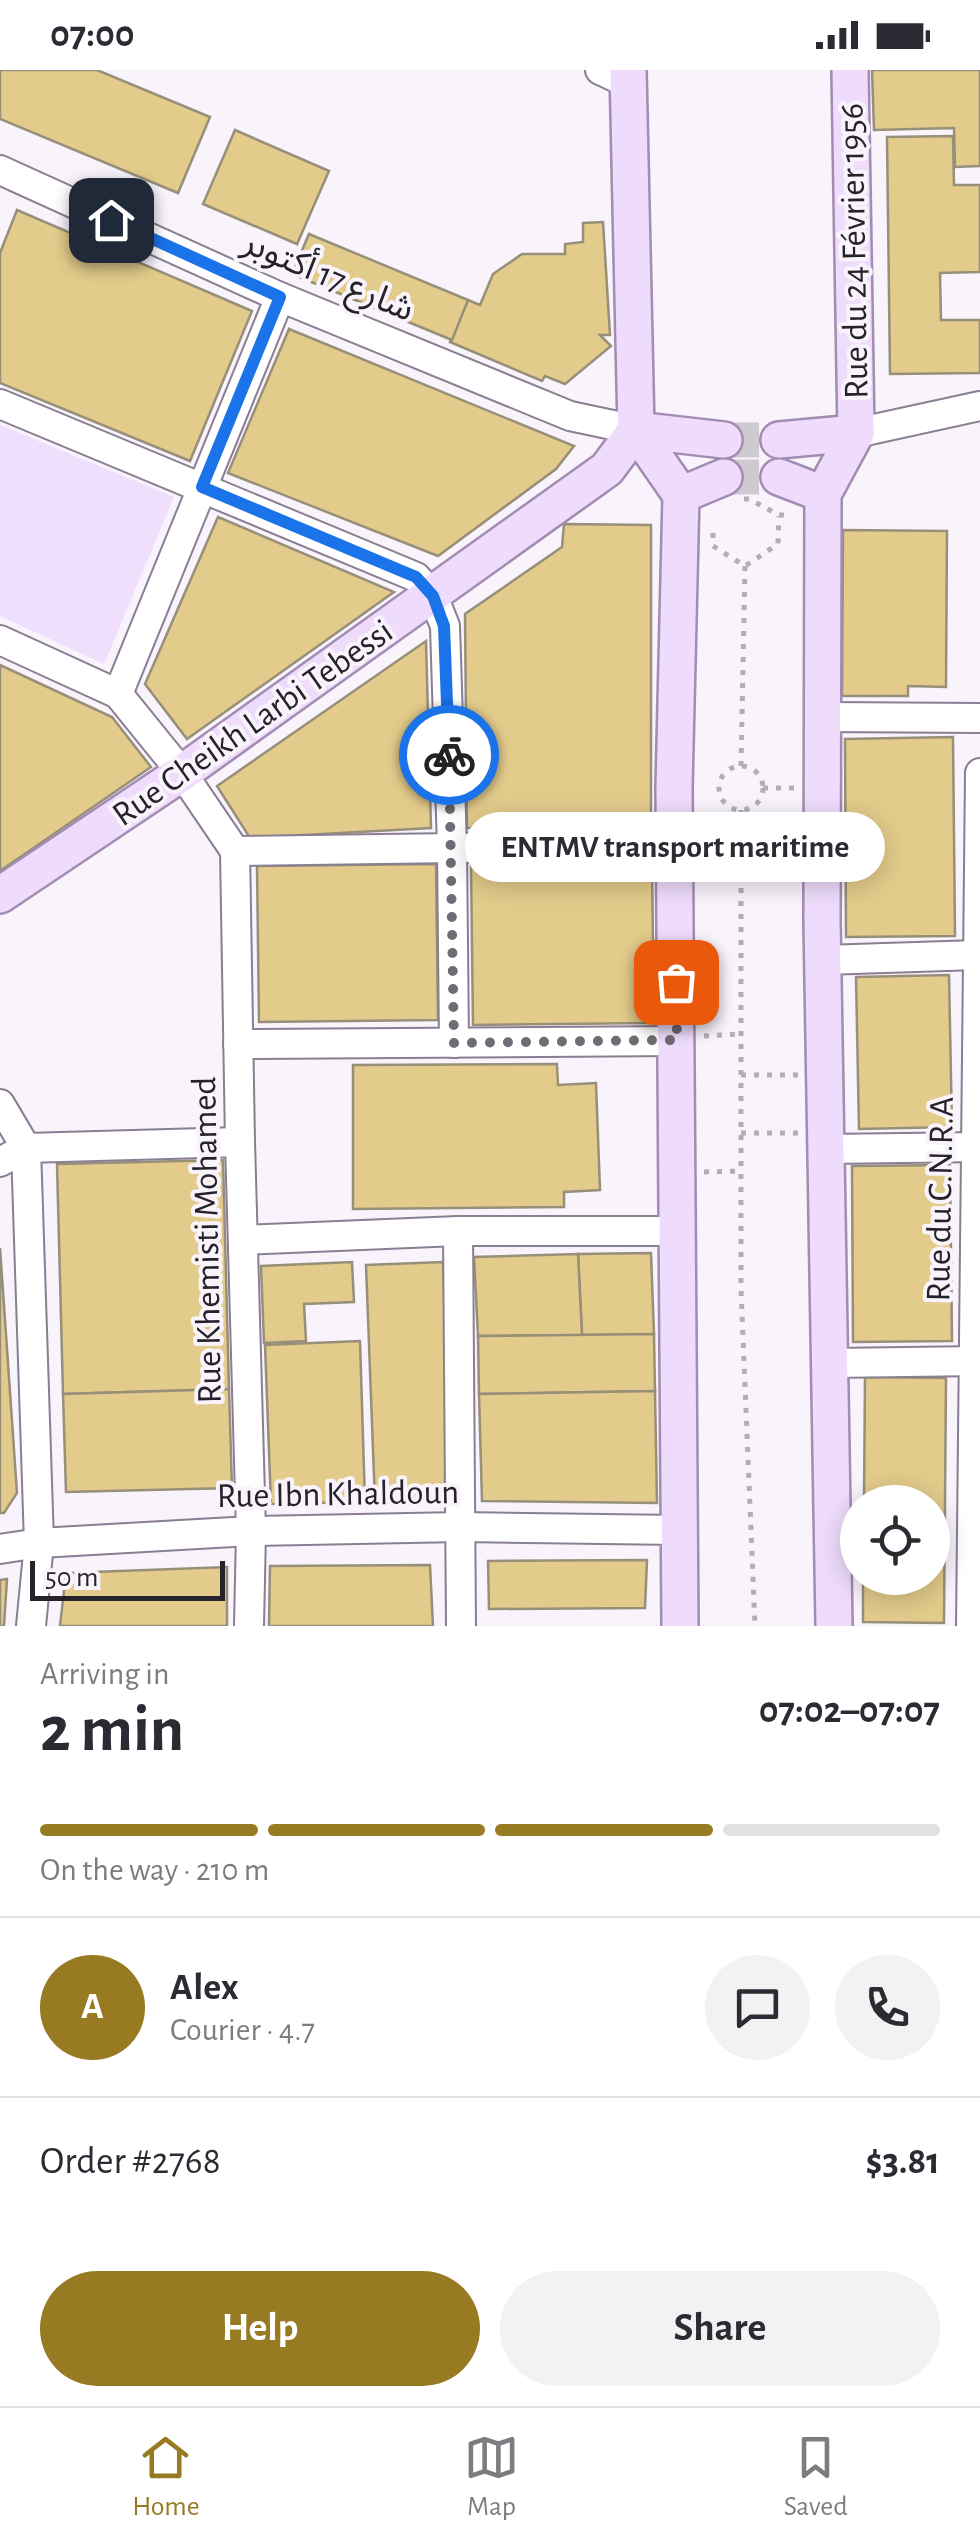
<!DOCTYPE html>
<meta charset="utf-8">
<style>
body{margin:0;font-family:"Alegreya Sans","Noto Sans Arabic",sans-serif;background:#f2f2f3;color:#2b2b33;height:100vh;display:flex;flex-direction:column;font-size:38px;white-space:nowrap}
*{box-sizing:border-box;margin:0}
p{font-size:32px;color:#7c7c81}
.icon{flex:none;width:55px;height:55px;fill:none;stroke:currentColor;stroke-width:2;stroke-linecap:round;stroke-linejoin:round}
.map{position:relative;height:1556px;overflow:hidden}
.side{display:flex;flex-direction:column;background:#fff;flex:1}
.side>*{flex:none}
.buttons{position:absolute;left:840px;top:1415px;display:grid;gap:20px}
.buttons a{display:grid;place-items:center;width:110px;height:110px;border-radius:50%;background:#fff;box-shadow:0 5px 25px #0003;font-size:50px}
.scale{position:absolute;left:30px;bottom:25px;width:195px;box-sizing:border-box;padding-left:10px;border:5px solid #26222a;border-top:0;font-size:28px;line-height:35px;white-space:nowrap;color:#26222a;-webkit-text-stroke:8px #f9f3fc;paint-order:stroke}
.pin{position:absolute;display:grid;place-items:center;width:85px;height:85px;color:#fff;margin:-42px;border-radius:20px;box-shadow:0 5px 15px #0006}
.courier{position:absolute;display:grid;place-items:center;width:100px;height:100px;margin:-50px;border:8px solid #1a73e8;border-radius:50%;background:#fff;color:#222;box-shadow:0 2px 12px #0007}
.bubble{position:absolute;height:70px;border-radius:35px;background:#fff;box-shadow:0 5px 25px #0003;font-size:32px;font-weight:700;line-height:70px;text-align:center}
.head em{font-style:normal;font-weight:700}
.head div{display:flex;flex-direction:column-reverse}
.head{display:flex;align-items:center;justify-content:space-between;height:170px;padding:0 40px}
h1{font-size:65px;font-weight:700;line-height:75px}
.bar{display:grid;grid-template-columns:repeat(4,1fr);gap:15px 10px;align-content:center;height:120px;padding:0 40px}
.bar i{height:12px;border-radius:8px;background:#e1e1e2}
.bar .on{background:#977a22}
.bar p{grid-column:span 4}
.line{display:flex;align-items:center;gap:25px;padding:0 40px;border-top:2px solid #e1e1e2}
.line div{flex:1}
.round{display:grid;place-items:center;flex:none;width:105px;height:105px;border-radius:52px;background:#f2f2f3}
.cta{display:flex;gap:20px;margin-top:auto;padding:20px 40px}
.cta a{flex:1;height:115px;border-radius:60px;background:#977a22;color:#fff;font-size:40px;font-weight:700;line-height:115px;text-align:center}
.cta a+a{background:#f2f2f3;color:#2b2b33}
.status{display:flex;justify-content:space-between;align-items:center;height:70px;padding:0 50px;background:#fff;direction:ltr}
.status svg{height:28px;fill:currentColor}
.tab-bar{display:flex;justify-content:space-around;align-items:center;height:140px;border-top:2px solid #e1e1e2;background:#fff;font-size:28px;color:#7c7c81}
.tab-bar a{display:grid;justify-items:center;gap:5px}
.tab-bar .on{color:#977a22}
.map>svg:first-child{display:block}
</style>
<div class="status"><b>07:00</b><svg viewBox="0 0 49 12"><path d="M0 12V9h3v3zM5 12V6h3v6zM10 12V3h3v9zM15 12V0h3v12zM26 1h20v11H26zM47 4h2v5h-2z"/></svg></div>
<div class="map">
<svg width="980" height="1556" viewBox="0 0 980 1556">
<rect width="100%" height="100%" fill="#f9f3fc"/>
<path fill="#f0defd" d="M0 355 174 427 104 594 0 546Z"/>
<g fill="#e3cb8b" stroke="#978f79" stroke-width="2.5">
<path d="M0 0H97L210 47 178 123 0 49Z"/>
<path d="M872 0H980V96L955 97 954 58 874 60Z"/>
<path d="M235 60 329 101 297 174 203 134Z"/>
<path d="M953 66 954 115H980V202L940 203 941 250H980V303L890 304 887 67Z"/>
<path d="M17 140 252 241 190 391 0 313V183Z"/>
<path d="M603 152 610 265H600L611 276 565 314 545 306 542 311 450 272 468 230 480 235 493 204 522 184H565V174L583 172V153Z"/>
<path d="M309 164 468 230 452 270 292 204Z"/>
<path d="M289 259 574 376 556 399 438 486 228 403Z"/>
<path d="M218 447 394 522 187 669 145 614Z"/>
<path d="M564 454 651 455V757L467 758 465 544 562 477Z"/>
<path d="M843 460 947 461 946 617 908 616V626H842Z"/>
<path d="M426 571 431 758 250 768 217 716Z"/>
<path d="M0 595 112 647 151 697 0 801Z"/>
<path d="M953 667 955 866 846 867 845 669Z"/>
<path d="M436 794 438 950 259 952 257 796Z"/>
<path d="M652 794 654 953 473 955 471 796Z"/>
<path d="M949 905 952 1057 859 1059 856 907Z"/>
<path d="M557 994 558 1015 596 1013 600 1120 564 1122V1137L353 1139V995Z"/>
<path d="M223 1090 229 1319 63 1324 57 1094Z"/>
<path d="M950 1095 952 1271 853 1272 852 1096Z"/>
<path d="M0 1178 17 1423 4 1443H0Z"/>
<path d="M651 1183 654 1264 582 1265 578 1184Z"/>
<path d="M578 1184 582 1265 478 1266 474 1187Z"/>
<path d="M352 1192 354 1232 304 1234 306 1271 264 1273 261 1196Z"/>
<path d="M443 1192 452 1430 375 1433 366 1195Z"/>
<path d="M654 1264 655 1321 479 1324 478 1266Z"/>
<path d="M360 1271 365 1432 271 1434 265 1275Z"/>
<path d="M865 1307 946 1308 944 1553 863 1552V1508H932V1432H864Z"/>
<path d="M229 1319 232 1418 66 1422 63 1324Z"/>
<path d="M655 1321 657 1433 482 1431 479 1324Z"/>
<path d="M647 1490 645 1538 489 1539 488 1491Z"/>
<path d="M430 1495 433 1556H269L270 1496Z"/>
<path d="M227 1497V1556H60L66 1503Z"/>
<path d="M7 1509 4 1556H0V1510Z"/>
</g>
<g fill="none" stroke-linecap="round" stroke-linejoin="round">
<g stroke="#cfc9d2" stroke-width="35" stroke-dasharray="35 18" stroke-linecap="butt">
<path d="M724 370H779"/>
<path d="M724 407H779"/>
</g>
<defs>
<g id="minor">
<path d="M600 0 628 13"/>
<path d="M0 100 280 227 570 346 636 360"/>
<path d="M0 334 416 507 433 526 445 556 452 777 454 973"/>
<path d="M856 363 980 336"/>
<path d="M0 570 118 624 182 703 235 781"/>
<path d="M118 624 280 227"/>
<path d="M823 647 980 648"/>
<path d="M235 781 240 1072 251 1461 249 1556"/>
<path d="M235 781 674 775"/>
<path d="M823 890 978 885"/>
<path d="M238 974 677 971"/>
<path d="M0 1034 26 1078 39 1473 31 1556"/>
<path d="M826 1079 980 1077"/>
<path d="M0 1092 26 1078 240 1072"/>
<path d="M458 1161 461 1556"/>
<path d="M243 1170 458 1161H676"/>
<path d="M831 1293 980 1291"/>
<path d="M0 1479 39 1473 251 1461 461 1457 679 1460"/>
<path d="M971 1556 980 703"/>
</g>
<g id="major">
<path d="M628 0 636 360"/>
<path d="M636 360 681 425 674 717 680 1556"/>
<path d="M636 360 724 370"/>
<path d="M779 370 856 363"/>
<path d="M779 407 823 424"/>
<path d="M681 425 724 407"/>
<path d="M0 825 182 703 607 399 636 360"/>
<path d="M834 1556 822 851 823 424 856 363 850 0"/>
</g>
</defs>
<use href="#minor" stroke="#8a7e92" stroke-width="32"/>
<use href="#major" stroke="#a28cb1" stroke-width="40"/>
<g stroke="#b3adb6" stroke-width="5" stroke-dasharray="5 8" stroke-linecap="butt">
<path d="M744 429H749L779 445H789"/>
<path d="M713 463V476L745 496 778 474 779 446"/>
<circle cx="741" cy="718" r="22"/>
<path d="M741 696 745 496"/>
<path d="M763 718H795"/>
<path d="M741 740V1219L755 1556"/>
<path d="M704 966 741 964"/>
<path d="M741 1005H798"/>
<path d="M741 1063H798"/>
<path d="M704 1102 741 1101"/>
</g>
<use href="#minor" stroke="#fff" stroke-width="28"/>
<use href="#major" stroke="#efdcfc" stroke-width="35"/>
</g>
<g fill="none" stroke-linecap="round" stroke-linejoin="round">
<path stroke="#706b74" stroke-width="10" stroke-dasharray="0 18" d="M449 685 454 973 677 970 676 912"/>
<path stroke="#1a73e8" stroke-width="12" d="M111 150 280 227 202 417 416 507 433 526 444 556 449 685"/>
</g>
<g text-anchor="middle" stroke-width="8" stroke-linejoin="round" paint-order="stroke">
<g font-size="35" fill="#26222a" stroke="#f9f3fc">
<text transform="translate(853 181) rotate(-91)" y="12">Rue du 24 Février 1956</text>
<text transform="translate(329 205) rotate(23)" y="12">شارع 17 أكتوبر</text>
<text transform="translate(252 652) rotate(-35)" y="12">Rue Cheikh Larbi Tebessi</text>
<text transform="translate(939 1129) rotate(-89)" y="12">Rue du C.N.R.A</text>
<text transform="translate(206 1170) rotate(-91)" y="12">Rue Khemisti Mohamed</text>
<text transform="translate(338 1423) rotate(-1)" y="12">Rue Ibn Khaldoun</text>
</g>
</g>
</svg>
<div class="buttons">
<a><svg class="icon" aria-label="locate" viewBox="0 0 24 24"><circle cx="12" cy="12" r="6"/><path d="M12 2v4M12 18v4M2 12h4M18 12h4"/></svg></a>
</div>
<div class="scale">50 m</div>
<div class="pin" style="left:676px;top:912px;background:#ea580c"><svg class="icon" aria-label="bag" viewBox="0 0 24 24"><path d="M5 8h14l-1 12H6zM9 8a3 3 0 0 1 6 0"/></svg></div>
<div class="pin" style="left:111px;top:150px;background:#1f2937"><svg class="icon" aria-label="home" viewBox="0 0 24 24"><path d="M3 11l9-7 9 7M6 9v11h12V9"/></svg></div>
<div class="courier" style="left:449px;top:685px"><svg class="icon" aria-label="bike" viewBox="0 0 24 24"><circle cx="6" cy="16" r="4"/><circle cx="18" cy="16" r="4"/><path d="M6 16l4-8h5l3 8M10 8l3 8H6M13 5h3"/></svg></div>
<div class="bubble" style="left:465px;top:742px;width:420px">ENTMV transport maritime</div>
</div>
<section class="side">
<div class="head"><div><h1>2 min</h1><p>Arriving in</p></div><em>07:02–07:07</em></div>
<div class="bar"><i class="on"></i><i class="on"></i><i class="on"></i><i></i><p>On the way · 210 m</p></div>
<div class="line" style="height:180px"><b class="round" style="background:#977a22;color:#fff">A</b><div><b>Alex</b><p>Courier · 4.7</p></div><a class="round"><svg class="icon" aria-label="chat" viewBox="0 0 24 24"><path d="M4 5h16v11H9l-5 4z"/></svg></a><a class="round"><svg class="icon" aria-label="phone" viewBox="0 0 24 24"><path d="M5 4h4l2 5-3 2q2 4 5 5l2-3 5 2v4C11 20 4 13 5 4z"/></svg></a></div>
<div class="line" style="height:130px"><div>Order #2768</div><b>$3.81</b></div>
<div class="cta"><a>Help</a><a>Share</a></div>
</section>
<nav class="tab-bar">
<a class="on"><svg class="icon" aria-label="home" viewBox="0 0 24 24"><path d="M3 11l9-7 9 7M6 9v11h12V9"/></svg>Home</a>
<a><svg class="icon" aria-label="map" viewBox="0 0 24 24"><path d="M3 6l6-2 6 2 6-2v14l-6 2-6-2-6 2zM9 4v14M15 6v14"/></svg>Map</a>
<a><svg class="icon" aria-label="saved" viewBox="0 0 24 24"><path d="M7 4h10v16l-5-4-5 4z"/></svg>Saved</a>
</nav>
